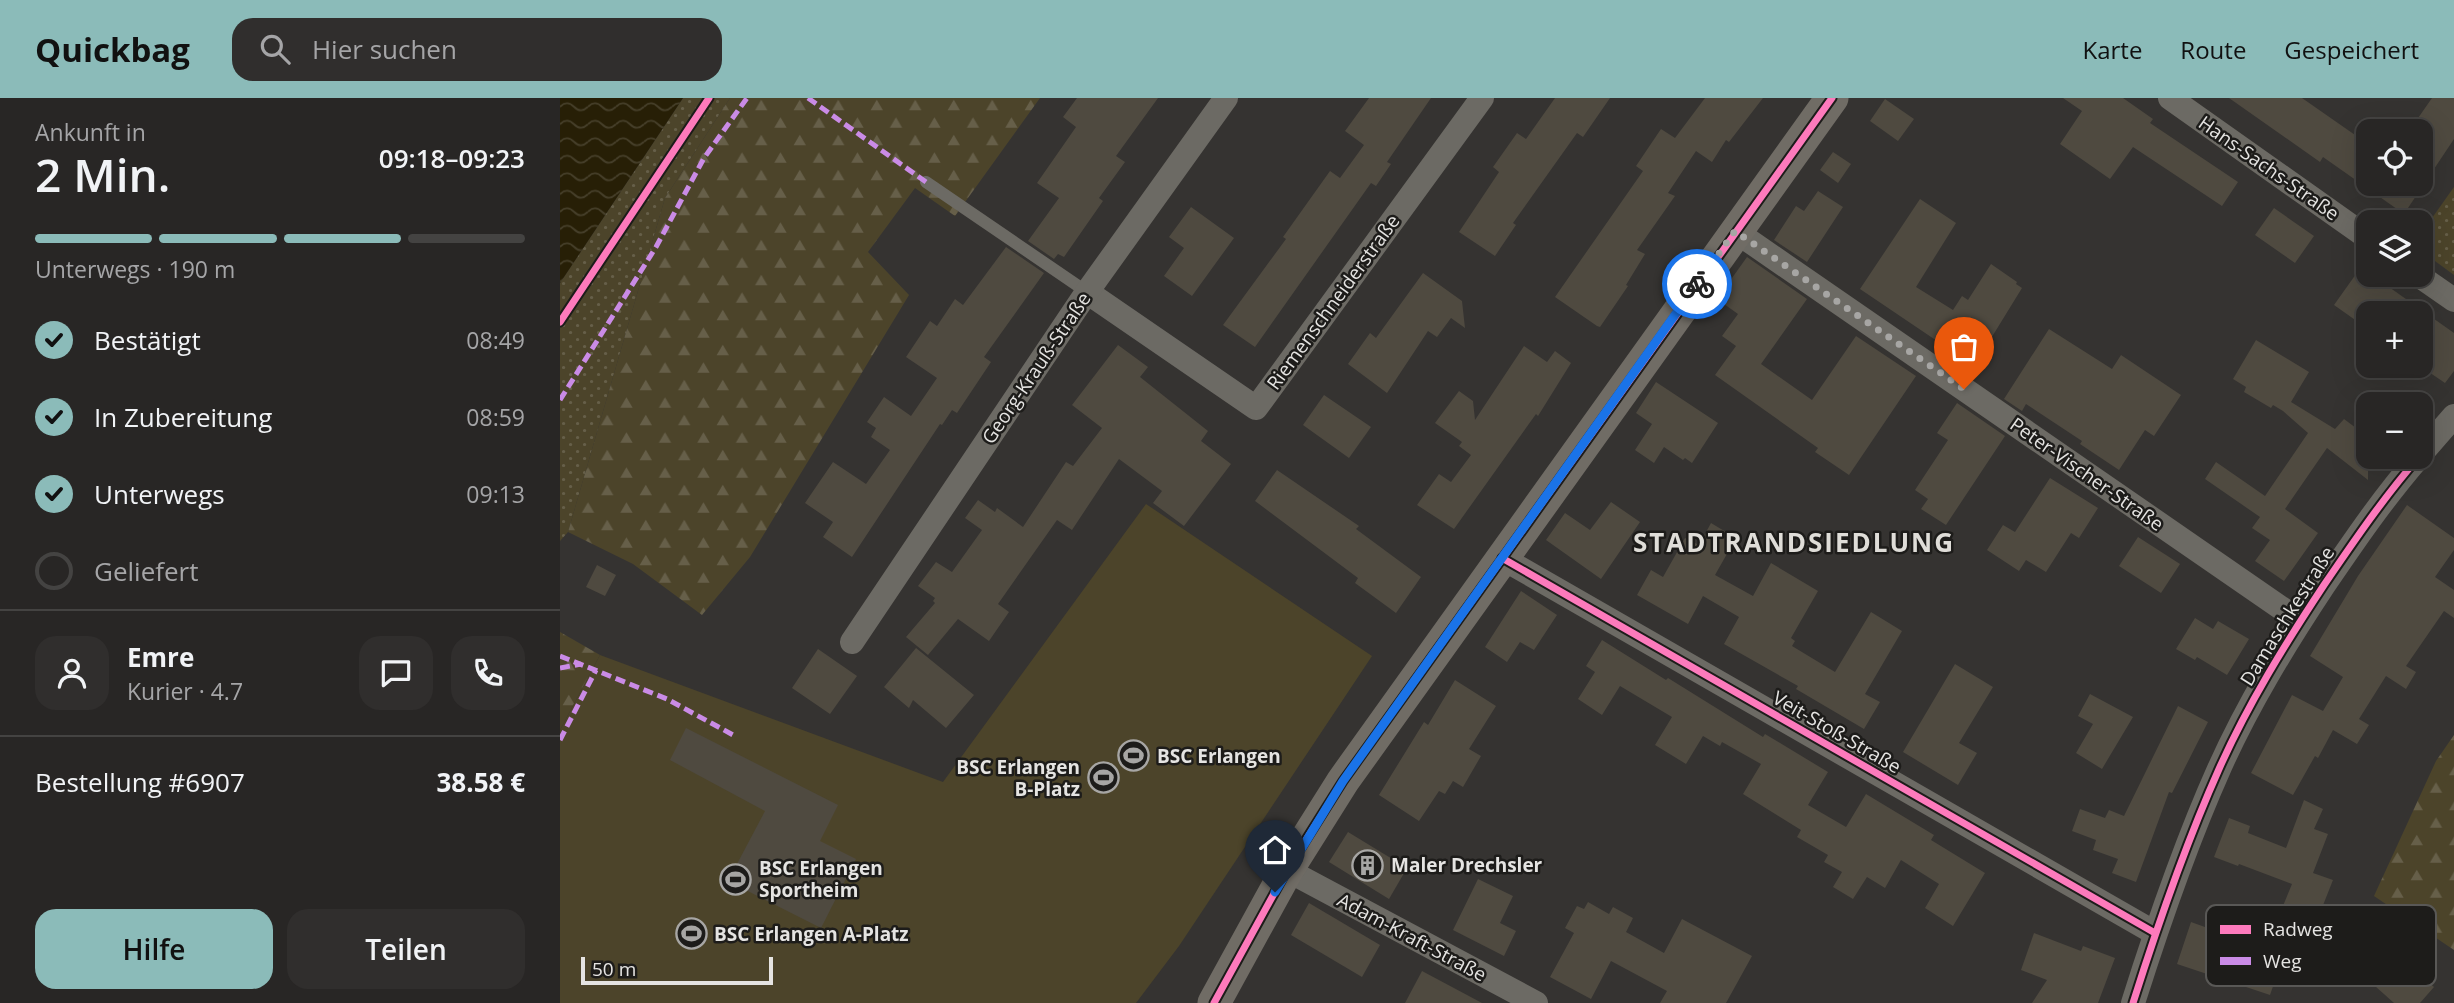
<!DOCTYPE html>
<html lang="de">
<meta charset="utf-8">
<style>
body{margin:0;font-family:"Open Sans",sans-serif;background:#302e2d;color:#f1f3f6;height:100vh;display:flex;flex-direction:column;font-size:26px;white-space:nowrap}
*{box-sizing:border-box;margin:0}
p{font-size:23px;color:#a5a5a7}
.icon{flex:none;width:38px;height:38px;fill:none;stroke:currentColor;stroke-width:2;stroke-linecap:round;stroke-linejoin:round}
.map{position:relative;flex:1;overflow:hidden}
.details{display:flex;flex-direction:column;background:#282625;width:560px}
.details>*{flex:none}
.fabs{position:absolute;left:1796px;top:21px;display:grid;gap:14px}
.fabs a{display:grid;place-items:center;width:77px;height:77px;border-radius:14px;background:#282625;box-shadow:0 7px 28px #0002,0 0 0 2px #444342;font-size:35px}
.scale{position:absolute;left:21px;bottom:18px;width:192px;box-sizing:border-box;padding-left:7px;border:4px solid #e5e4e2;border-top:0;font-size:19px;line-height:24px;white-space:nowrap;color:#e5e4e2;-webkit-text-stroke:5px #1d1c1a;paint-order:stroke}
.pin{position:absolute;display:grid;place-items:center;width:60px;height:60px;color:#fff;margin:-72px -30px;border-radius:50% 50% 50% 0;rotate:-45deg;box-shadow:0 0 7px #0007}
.pin .icon{rotate:45deg}
.courier{position:absolute;display:grid;place-items:center;width:70px;height:70px;margin:-35px;border:5px solid #1a73e8;border-radius:50%;background:#fff;color:#222;box-shadow:0 2px 9px #0007}
.summary em{font-style:normal;font-weight:600}
.summary div{display:flex;flex-direction:column-reverse}
.summary{display:flex;align-items:center;justify-content:space-between;height:119px;padding:0 35px}
h1{font-size:46px;font-weight:600;line-height:52px}
.bar{display:grid;grid-template-columns:repeat(4,1fr);gap:10px 7px;align-content:center;height:84px;padding:0 35px}
.bar i{height:9px;border-radius:5px;background:#444342}
.bar .active{background:#8bbbb9}
.bar p{grid-column:span 4}
.line{display:flex;align-items:center;gap:18px;padding:0 35px;border-top:2px solid #444342}
.line div{flex:1}
.round{display:grid;place-items:center;flex:none;width:74px;height:74px;border-radius:21px;background:#302e2d}
ol{padding:0 35px;list-style:none}
li{display:flex;align-items:center;gap:21px;height:77px}
li p{margin-inline-start:auto}
li .icon{padding:7px;border-radius:50%;background:#8bbbb9;color:#111;stroke-width:4}
li:last-child{color:#a5a5a7}
li i{width:38px;height:38px;border:4px solid #444342;border-radius:50%}
.button{display:flex;gap:14px;margin-top:auto;padding:14px 35px}
.button a{flex:1;height:80px;border-radius:21px;background:#8bbbb9;color:#111;font-size:28px;font-weight:600;line-height:80px;text-align:center}
.button a+a{background:#302e2d;color:#f1f3f6}
header{display:flex;align-items:center;gap:42px;box-sizing:border-box;height:98px;padding:0 35px;background:#8bbbb9;color:#111}
header strong{font-size:33px}
nav{display:flex;gap:38px;margin-inline-start:auto;font-size:24px}
.search{width:490px;height:63px;background:#302e2d;display:flex;align-items:center;gap:18px;box-sizing:border-box;padding:0 24px;border-radius:21px;color:#a5a5a7;font-size:26px}
main{display:flex;flex:1;min-height:0}
.map>svg:first-child{display:block}
</style>
<header>
<strong>Quickbag</strong>
<div class="search"><svg class="icon" aria-label="search" viewBox="0 0 24 24"><circle cx="10" cy="10" r="6"/><path d="M15 15l6 6"/></svg>Hier suchen</div>
<nav><a>Karte</a><a>Route</a><a>Gespeichert</a></nav>
</header>
<main>
<section class="details">
<div class="summary"><div><h1>2 Min.</h1><p>Ankunft in</p></div><em>09:18–09:23</em></div>
<div class="bar"><i class="active"></i><i class="active"></i><i class="active"></i><i></i><p>Unterwegs · 190 m</p></div>
<ol>
<li><svg class="icon" aria-label="check" viewBox="0 0 24 24"><path d="M5 12l5 5 9-10"/></svg>Bestätigt<p>08:49</p></li>
<li><svg class="icon" aria-label="check" viewBox="0 0 24 24"><path d="M5 12l5 5 9-10"/></svg>In Zubereitung<p>08:59</p></li>
<li><svg class="icon" aria-label="check" viewBox="0 0 24 24"><path d="M5 12l5 5 9-10"/></svg>Unterwegs<p>09:13</p></li>
<li><i></i>Geliefert</li>
</ol>
<div class="line" style="height:126px"><a class="round"><svg class="icon" aria-label="person" viewBox="0 0 24 24"><circle cx="12" cy="8" r="4"/><path d="M4 21q1-7 8-7t8 7"/></svg></a><div><b>Emre</b><p>Kurier · 4.7</p></div><a class="round"><svg class="icon" aria-label="chat" viewBox="0 0 24 24"><path d="M4 5h16v11H9l-5 4z"/></svg></a><a class="round"><svg class="icon" aria-label="phone" viewBox="0 0 24 24"><path d="M5 4h4l2 5-3 2q2 4 5 5l2-3 5 2v4C11 20 4 13 5 4z"/></svg></a></div>
<div class="line" style="height:91px"><div>Bestellung #6907</div><b>38.58 €</b></div>
<div class="button"><a>Hilfe</a><a>Teilen</a></div>
</section>
<div class="map">
<svg width="1894" height="905" viewBox="0 0 1894 905">
<defs>
<pattern id="green-dots" width="8" height="8" patternUnits="userSpaceOnUse" patternTransform="scale(1.75)"><rect width="8" height="8" fill="#4c442a"/><path d="M2 2h.1M6 6h.1" fill="none" stroke="#665f49" stroke-width="1.8" stroke-linecap="round"/></pattern>
<pattern id="forest-firs" width="22" height="20" patternUnits="userSpaceOnUse" patternTransform="scale(1.75)"><rect width="22" height="20" fill="#4c442a"/><path d="M5 1l3.5 6h-7zM16 11l3.5 6h-7z" fill="#665f49"/></pattern>
<pattern id="water-waves" width="16" height="10" patternUnits="userSpaceOnUse" patternTransform="scale(1.75)"><rect width="16" height="10" fill="#271f06"/><path d="M0 5q4-4 8 0t8 0" fill="none" stroke="#463f2a"/></pattern>
</defs>
<rect width="100%" height="100%" fill="#353331"/>
<g fill="url(#green-dots)">
<path d="M123 0H170L105 100 8 434 0 443V185Z"/>
<path d="M1894 89V177L1860 152V137Z"/>
</g>
<g fill="url(#forest-firs)">
<path d="M170 0H480L395 118 355 90 308 154 349 197 190 459 142 517 73 466 8 434 105 100Z"/>
<path d="M0 534 40 557 0 632Z"/>
<path d="M1894 637V852L1814 798 1876 663Z"/>
</g>
<path fill="#4c442a" d="M586 406 812 558 619 848 576 905H0V632L40 557 383 684Z"/>
<path fill="url(#water-waves)" d="M0 0H123L0 185Z"/>
<g fill="#4f4a40">
<path d="M517 0H598L556 58 565 64 539 100 543 103 504 159 498 156 494 161 468 143 499 100 477 85 516 29 503 19Z"/>
<path d="M809 0H871L827 64 831 66 816 88 811 85 695 249 663 227 726 141 723 139 770 73 780 80 804 47 785 33Z"/>
<path d="M995 0H1050L1023 39 1017 35 953 125 956 127 935 158 899 134 939 74 933 69 957 35 966 41Z"/>
<path d="M1145 0H1203L1169 44 1166 42 1152 64 1136 53 1108 95 1115 98 1077 152 1085 156 1066 187 1068 188 1040 229 1037 228 995 199 1083 73 1076 68 1101 31 1115 40Z"/>
<path d="M1503 0H1563L1593 21 1590 25 1678 84 1662 108 1573 49 1550 81 1500 46 1522 13Z"/>
<path d="M1669 0H1742L1808 46V86H1860V33H1849L1872 0H1894V41L1844 116 1763 59 1760 64Z"/>
<path d="M1325 1 1354 21 1338 43 1310 23Z"/>
<path d="M1273 54 1291 66 1278 85 1260 72Z"/>
<path d="M1258 93 1283 109 1247 164 1214 142 1236 108 1244 113Z"/>
<path d="M1360 101 1396 125 1356 189 1393 212 1402 198 1408 202 1431 166 1457 184 1456 186 1462 190 1414 268 1300 191Z"/>
<path d="M631 109 674 140 632 198 604 178 624 150 609 139Z"/>
<path d="M1714 110 1754 138 1735 165 1695 137Z"/>
<path d="M446 149 484 175 424 259 431 264 397 315 392 312 382 327 380 326 292 459 263 439 273 424 245 405 273 364 306 386 330 352 311 339 316 330 307 324 324 299 351 318 377 280 346 259 370 223 377 228 395 201 403 207Z"/>
<path d="M1187 159 1247 201 1201 266 1252 302 1296 238 1356 278 1289 377 1255 354 1258 350 1155 277 1176 248 1162 238 1178 216 1157 201Z"/>
<path d="M1801 169 1808 174V177H1812L1894 235V273L1885 285 1860 268V215H1808V231L1774 207Z"/>
<path d="M863 175 902 203 905 230 891 220 877 239 868 233 827 295 788 266 810 235 816 240Z"/>
<path d="M1489 231 1552 271 1561 257 1621 297 1594 338 1585 332 1559 372 1520 346 1522 343 1466 306 1462 313 1444 301Z"/>
<path d="M1696 242 1749 274 1731 304 1775 331 1784 321 1808 339V382L1767 350 1725 411 1758 435 1724 483 1695 463 1710 442 1692 430 1700 419 1645 381 1656 364 1705 398 1748 335 1723 313 1713 307 1711 310 1684 294 1686 289 1673 281Z"/>
<path d="M558 247 588 269 580 279 648 333 641 343 671 366 624 428 593 405 602 393 559 361 512 432 497 422 438 506 449 514 429 543 398 521 368 557 346 539 375 505 373 503 375 500 358 488 376 464 392 474 422 432 405 420 418 402 435 414 437 410 463 429 506 364 513 368 542 330 512 307Z"/>
<path d="M964 248 987 264 995 253 1011 265 978 318 976 316 894 431 857 407 879 376 891 384 911 357 899 348 902 344 875 325 899 293 913 303 915 322Z"/>
<path d="M1096 284 1158 325 1132 365 1125 360 1123 362 1104 349 1094 365 1075 352 1092 326 1076 315Z"/>
<path d="M764 297 811 329 789 360 743 327Z"/>
<path d="M1397 305 1445 338 1386 427 1361 411 1368 401 1355 392 1388 342 1377 335Z"/>
<path d="M717 372 799 428 796 431 861 479 836 515 795 485 798 480 695 403Z"/>
<path d="M1490 380 1538 410 1519 440 1511 435 1486 474 1466 462 1459 473 1427 452 1443 427 1455 434Z"/>
<path d="M1051 404 1080 424 1041 481 986 442 1005 415 1030 432Z"/>
<path d="M1847 407 1894 440V452L1875 479 1894 492V520L1884 513 1846 568 1856 574 1846 591 1826 578 1799 621 1809 627 1797 646 1773 632 1758 660 1755 658 1733 697 1691 675 1732 597 1763 613 1783 579 1750 558 1798 478Z"/>
<path d="M1151 425 1176 440 1155 477 1193 498 1211 465 1258 493 1231 540 1235 543 1232 548 1275 574 1311 514 1342 533 1305 596 1320 604 1304 631 1236 591 1238 588 1164 546 1179 519 1143 498 1128 526 1077 497 1091 472 1103 479 1125 440 1139 447Z"/>
<path d="M1578 439 1620 466 1601 495 1559 468Z"/>
<path d="M37 467 56 477 45 498 26 489Z"/>
<path d="M961 493 997 517 974 552 960 544 947 564 925 549Z"/>
<path d="M1635 520 1653 531 1658 523 1689 541 1667 577 1637 559 1635 562 1616 551Z"/>
<path d="M1042 542 1106 582 1108 580 1203 639 1205 636 1268 674 1248 707 1286 729 1306 696 1374 737 1371 742 1425 775 1393 828 1365 810 1379 786 1341 762 1325 790 1307 779 1293 801 1273 789 1282 774 1264 764 1268 757 1237 739 1241 732 1183 696 1201 666 1162 644 1160 648 1143 638 1126 666 1095 647 1112 619 1060 588 1042 617 1018 601 1035 574 1026 568Z"/>
<path d="M356 550 414 597 386 630 353 602 349 610 324 589Z"/>
<path d="M258 551 297 578 270 616 232 590Z"/>
<path d="M1395 566 1433 589 1399 645 1417 655 1398 687 1343 654Z"/>
<path d="M895 582 936 608 909 651 921 658 903 689 893 683 885 696 879 693 859 723 819 697 864 624 868 627Z"/>
<path d="M1530 596 1573 619 1542 671 1516 655 1533 626 1518 618Z"/>
<path d="M1618 608 1648 624 1612 695 1609 694 1576 784 1552 775 1558 761 1533 752 1536 742 1512 733 1520 711 1545 720 1549 712 1564 718Z"/>
<path d="M126 630 278 707 260 743 296 761 261 830 168 783 205 713 110 662Z"/>
<path d="M1744 702 1763 711 1754 731 1768 736 1753 775 1773 782 1752 835 1746 833 1736 858 1725 854 1710 897 1617 866 1631 824 1656 833 1654 838 1699 853 1708 830 1713 832 1732 786 1679 766 1678 768 1654 759 1669 720 1690 728 1688 735 1726 750Z"/>
<path d="M788 734 847 770 829 801 769 764Z"/>
<path d="M918 781 953 798 940 825 956 833 944 858 893 832Z"/>
<path d="M1028 804 1049 816 1053 809 1073 820 1066 834 1104 855 1122 821 1192 858 1166 905H1100L1107 893 1051 863 1031 901 990 879 1014 835 1005 830 1017 808 1024 811Z"/>
<path d="M749 805 820 847 802 879 731 837Z"/>
<path d="M1474 835 1521 853 1523 848 1555 860 1538 905H1472L1487 882 1461 872Z"/>
<path d="M1832 852 1874 889 1860 905H1834L1806 880Z"/>
<path d="M862 873 922 905H845Z"/>
</g>
<g fill="none" stroke-linecap="round" stroke-linejoin="round">
<path stroke="#6c6a64" stroke-width="12" d="M366 84 527 194"/>
<g stroke="#6c6a64" stroke-width="24">
<path d="M1610 0 1808 140"/>
<path d="M1175 133 1740 523"/>
<path d="M1858 177 1894 202"/>
<path d="M527 194 696 310 922 0"/>
<path d="M1860 357 1894 318"/>
<path d="M942 460 1595 835"/>
<path d="M292 544 527 194 666 0"/>
<path d="M727 772 976 905"/>
<path d="M1573 905C1598 826 1625 747 1659 671 1688 606 1725 546 1764 487 1794 443 1824 399 1859 359"/>
</g>
<path stroke="#706c65" stroke-width="33" d="M654 905 727 772 783 683 1272 0"/>
<g stroke="#ca8be6" stroke-width="5" stroke-dasharray="10 5" stroke-linecap="butt">
<path d="M248 0 366 84"/>
<path d="M0 302 96 149 144 60 187 0"/>
<path d="M0 558 107 601 175 638"/>
<path d="M0 570 21 566"/>
<path d="M0 642 36 572"/>
</g>
<defs>
<g id="cycleway">
<path d="M0 224 149 0"/>
<path d="M942 460 1595 835"/>
<path d="M654 905 727 772 783 683 1272 0"/>
<path d="M1573 905C1598 826 1625 747 1659 671 1688 606 1725 546 1764 487 1794 443 1824 399 1859 359"/>
</g>
</defs>
<use href="#cycleway" stroke="#1d1c1a" stroke-width="11"/>
<use href="#cycleway" stroke="#fd7abc" stroke-width="7"/>
</g>
<g fill="none" stroke-linecap="round" stroke-linejoin="round">
<path stroke="#a7a6a4" stroke-width="7" stroke-dasharray="0 12.6" d="M1137 186 1175 133 1404 291"/>
<path stroke="#1a73e8" stroke-width="9" d="M715 794 783 683 1137 186"/>
</g>
<defs>
<symbol id="stadium-ring" viewBox="-11 -11 22 22"><circle r="9.5" fill="#1d1c1a" stroke="#a7a6a4" stroke-width="1.5"/><path d="M0-5a6.5 5 0 1 0 0 10a6.5 5 0 1 0 0-10ZM-3.5-1.8h7v3.6h-7Z" fill="#a7a6a4"/></symbol>
<symbol id="building-ring" viewBox="-11 -11 22 22"><circle r="9.5" fill="#1d1c1a" stroke="#a7a6a4" stroke-width="1.5"/><path d="M-4-6H4V6H1V3H-1V6H-4ZM-2.5-4.3h1.7v1.8h-1.7ZM.8-4.3h1.7v1.8H.8ZM-2.5-1h1.7V.8h-1.7ZM.8-1h1.7V.8H.8Z" fill="#a7a6a4"/></symbol>
</defs>
<g fill-rule="evenodd">
<use href="#stadium-ring" x="556" y="640" width="35" height="35"/>
<use href="#stadium-ring" x="526" y="662" width="35" height="35"/>
<use href="#building-ring" x="790" y="750" width="35" height="35"/>
<use href="#stadium-ring" x="158" y="764" width="35" height="35"/>
<use href="#stadium-ring" x="114" y="818" width="35" height="35"/>
</g>
<g text-anchor="middle" stroke-width="5" stroke-linejoin="round" paint-order="stroke">
<g font-size="19" fill="#e5e4e2" stroke="#1d1c1a">
<text transform="translate(1709 70) rotate(35)" y="7">Hans-Sachs-Straße</text>
<text transform="translate(773 204) rotate(-54)" y="7">Riemenschneiderstraße</text>
<text transform="translate(476 270) rotate(-56)" y="7">Georg-Krauß-Straße</text>
<text transform="translate(1527 376) rotate(35)" y="7">Peter-Vischer-Straße</text>
<text transform="translate(1727 518) rotate(-58)" y="7">Damaschkestraße</text>
<text transform="translate(1277 634) rotate(30)" y="7">Veit-Stoß-Straße</text>
<text transform="translate(852 839) rotate(28)" y="7">Adam-Kraft-Straße</text>
</g>
<g font-size="19" font-weight="bold" fill="#e5e4e2" stroke="#1d1c1a" text-anchor="start">
<text x="597" y="665">BSC Erlangen</text>
<text x="520" y="676" text-anchor="end">BSC Erlangen<tspan x="520" dy="22">B-Platz</tspan></text>
<text x="831" y="774">Maler Drechsler</text>
<text x="199" y="777">BSC Erlangen<tspan x="199" dy="22">Sportheim</tspan></text>
<text x="154" y="843">BSC Erlangen A-Platz</text>
</g>
<g font-size="26" font-weight="bold" letter-spacing="2" fill="#dfddd8" stroke="#1d1c1a">
<text x="1234" y="454">STADTRANDSIEDLUNG</text>
</g>
</g>
<rect x="1646" y="807" width="230" height="81" rx="10" fill="#1d1c1a" stroke="#595856" stroke-width="2"/>
<rect x="1660" y="827" width="31" height="9" fill="#fd7abc"/>
<rect x="1660" y="859" width="31" height="8" fill="#ca8be6"/>
<g font-size="19" fill="#e5e4e2">
<text x="1703" y="838">Radweg</text>
<text x="1703" y="870">Weg</text>
</g>
</svg>
<div class="fabs">
<a><svg class="icon" aria-label="locate" viewBox="0 0 24 24"><circle cx="12" cy="12" r="6"/><path d="M12 2v4M12 18v4M2 12h4M18 12h4"/></svg></a>
<a><svg class="icon" aria-label="layers" viewBox="0 0 24 24"><path d="M12 4l9 5-9 5-9-5zM3 14l9 5 9-5"/></svg></a>
<a>+</a>
<a>−</a>
</div>
<div class="scale">50 m</div>
<div class="pin" style="left:1404px;top:291px;background:#ea580c"><svg class="icon" aria-label="bag" viewBox="0 0 24 24"><path d="M5 8h14l-1 12H6zM9 8a3 3 0 0 1 6 0"/></svg></div>
<div class="pin" style="left:715px;top:794px;background:#1f2937"><svg class="icon" aria-label="home" viewBox="0 0 24 24"><path d="M3 11l9-7 9 7M6 9v11h12V9"/></svg></div>
<div class="courier" style="left:1137px;top:186px"><svg class="icon" aria-label="bike" viewBox="0 0 24 24"><circle cx="6" cy="16" r="4"/><circle cx="18" cy="16" r="4"/><path d="M6 16l4-8h5l3 8M10 8l3 8H6M13 5h3"/></svg></div>
</div>
</main>
